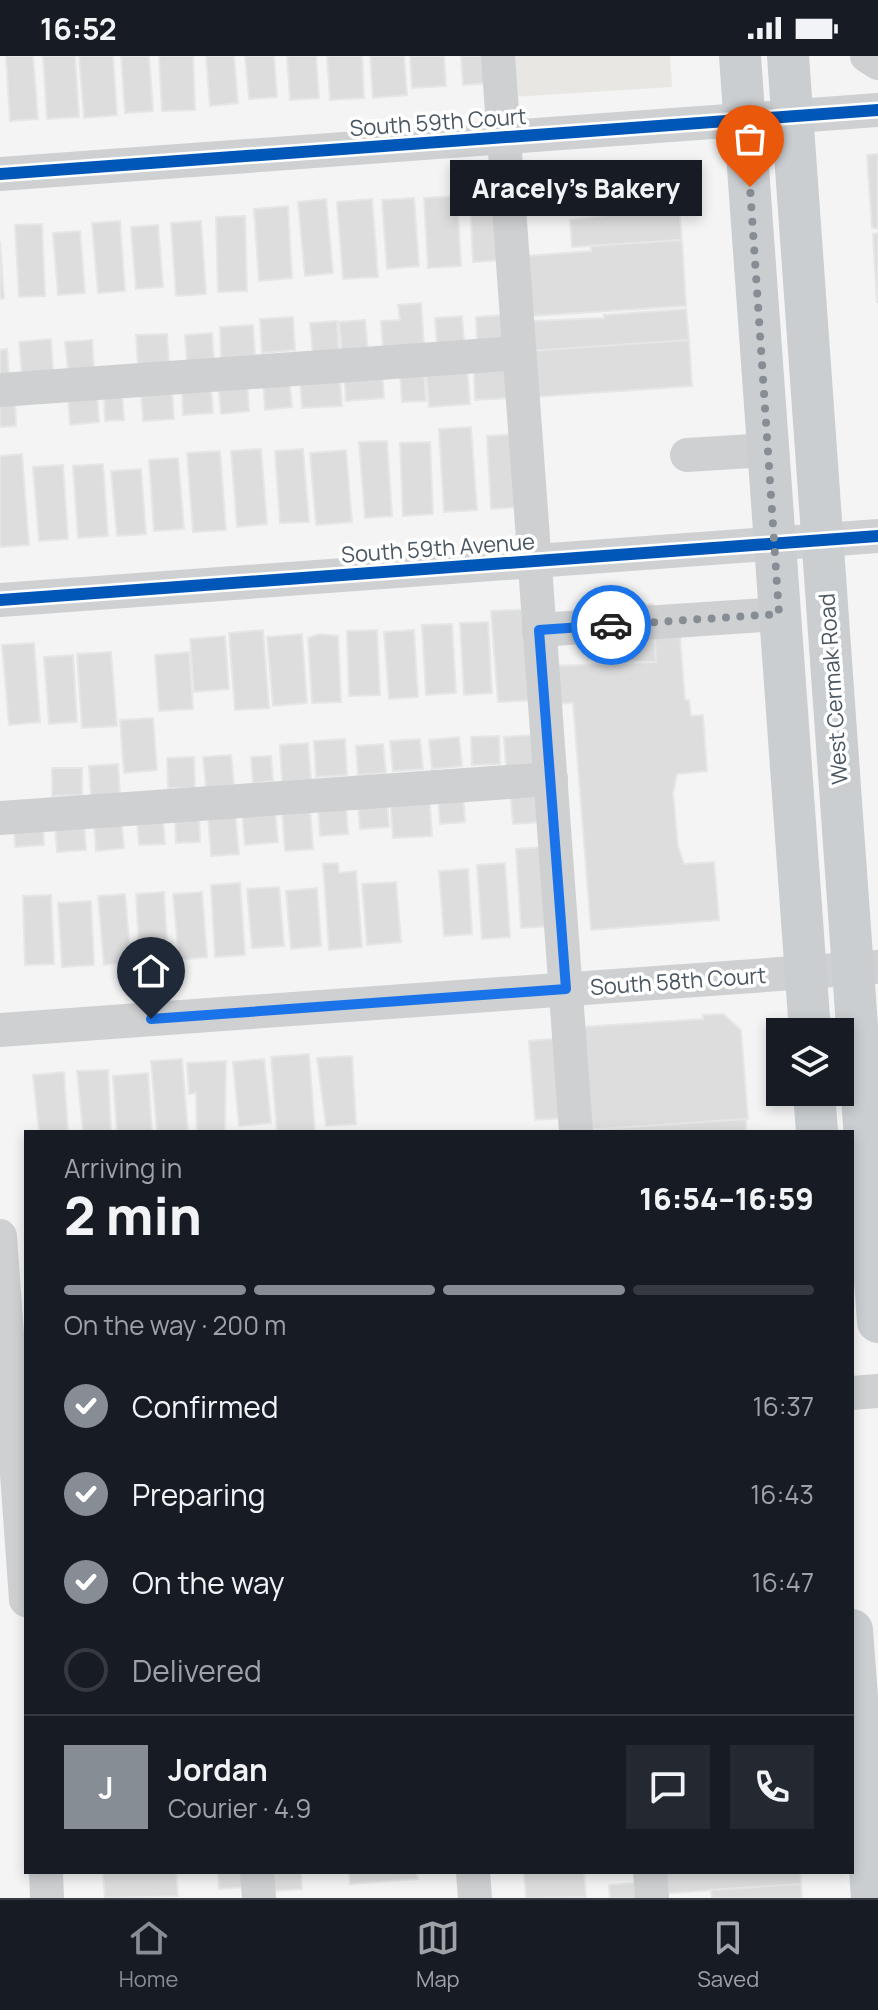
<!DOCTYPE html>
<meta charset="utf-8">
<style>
body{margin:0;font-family:Manrope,sans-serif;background:#242831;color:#f1f3f6;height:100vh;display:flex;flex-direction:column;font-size:30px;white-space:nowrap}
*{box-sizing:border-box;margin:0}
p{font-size:26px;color:#9ea1a6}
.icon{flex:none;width:44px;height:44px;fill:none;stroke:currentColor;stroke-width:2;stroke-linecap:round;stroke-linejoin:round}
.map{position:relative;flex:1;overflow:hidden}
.side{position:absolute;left:24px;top:1074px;width:830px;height:744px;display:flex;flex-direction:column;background:#171b24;border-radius:0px;box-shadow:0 4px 12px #0003}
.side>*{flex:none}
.tools{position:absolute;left:766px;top:962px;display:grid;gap:16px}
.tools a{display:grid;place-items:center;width:88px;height:88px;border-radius:0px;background:#171b24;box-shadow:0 4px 12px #0003;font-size:40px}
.pin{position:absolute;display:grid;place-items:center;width:68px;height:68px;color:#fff;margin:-82px -34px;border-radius:50% 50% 50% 0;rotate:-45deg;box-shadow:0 0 8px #0007}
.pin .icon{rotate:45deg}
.courier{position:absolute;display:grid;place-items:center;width:80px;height:80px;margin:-40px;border:6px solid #1a73e8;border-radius:50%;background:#fff;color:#222;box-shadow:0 2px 10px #0007}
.bubble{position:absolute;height:56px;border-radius:0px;background:#171b24;box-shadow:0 4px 12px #0003;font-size:26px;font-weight:800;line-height:56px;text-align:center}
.overview em{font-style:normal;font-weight:800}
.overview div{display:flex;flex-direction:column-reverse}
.overview{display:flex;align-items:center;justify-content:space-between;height:136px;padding:0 40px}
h1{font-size:52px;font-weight:800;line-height:60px}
.bar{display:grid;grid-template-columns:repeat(4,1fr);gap:12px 8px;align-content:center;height:96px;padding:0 40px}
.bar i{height:10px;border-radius:6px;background:#363941}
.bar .current{background:#868d94}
.bar p{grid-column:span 4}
.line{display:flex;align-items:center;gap:20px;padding:0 40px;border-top:2px solid #363941}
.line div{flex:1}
.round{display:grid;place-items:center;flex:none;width:84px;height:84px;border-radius:0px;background:#242831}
ol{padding:0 40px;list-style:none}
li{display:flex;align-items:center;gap:24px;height:88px}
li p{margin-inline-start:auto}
li .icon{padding:8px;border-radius:50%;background:#868d94;color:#fff;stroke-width:4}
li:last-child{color:#9ea1a6}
li i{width:44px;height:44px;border:4px solid #363941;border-radius:50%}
.status{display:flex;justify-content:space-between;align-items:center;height:56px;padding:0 40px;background:#171b24;direction:ltr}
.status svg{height:22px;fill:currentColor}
.dock{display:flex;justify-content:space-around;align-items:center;height:112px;border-top:2px solid #363941;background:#171b24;font-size:22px;color:#9ea1a6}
.dock a{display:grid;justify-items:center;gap:4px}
.dock .current{color:#868d94}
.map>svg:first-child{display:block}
</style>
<div class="status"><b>16:52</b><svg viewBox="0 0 49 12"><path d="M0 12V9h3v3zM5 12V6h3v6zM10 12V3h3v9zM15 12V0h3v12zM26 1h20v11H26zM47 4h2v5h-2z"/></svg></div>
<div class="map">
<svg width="878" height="1842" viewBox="0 0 878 1842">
<rect width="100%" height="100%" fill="#f4f4f4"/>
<path fill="#e8e7e3" d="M509 0H670L672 31 512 41Z"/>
<g fill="#ddddde" stroke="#e5e6e7" stroke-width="2">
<path d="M6 0H33L38 63 10 65Z"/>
<path d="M43 0H75L79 61 47 63Z"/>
<path d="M79 0H113L117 59 84 62Z"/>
<path d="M121 0H149L153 55 125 57Z"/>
<path d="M159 0H193L195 54 162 55Z"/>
<path d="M206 0H234L238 47 210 50Z"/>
<path d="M245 0H274L277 41 249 43Z"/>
<path d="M287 0H316L319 42 290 44Z"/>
<path d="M327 0H362L364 42 330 44Z"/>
<path d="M370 0H404L407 39 373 42Z"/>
<path d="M410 0H444L446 30 412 32Z"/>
<path d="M461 0H489L491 27 463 29Z"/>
<path d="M878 98V172H872L867 99Z"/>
<path d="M676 113 679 145 521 153 519 125Z"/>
<path d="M457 140 461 210 428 212 424 142Z"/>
<path d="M499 141 503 204 473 206 470 143Z"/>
<path d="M414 142 419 210 387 213 382 144Z"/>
<path d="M326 143 333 217 305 220 298 146Z"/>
<path d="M372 143 378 221 343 223 337 146Z"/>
<path d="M288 150 292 222 259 225 254 153Z"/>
<path d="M679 150 682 184 572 191 570 164Z"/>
<path d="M245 160 247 235 218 236 216 161Z"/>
<path d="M120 165 125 235 98 237 92 167Z"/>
<path d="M201 165 206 238 176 240 171 167Z"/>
<path d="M42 168 45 240 19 241 15 169Z"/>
<path d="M158 169 163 231 136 233 131 171Z"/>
<path d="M80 175 85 237 58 239 53 177Z"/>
<path d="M878 177V246H877L873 178Z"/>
<path d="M682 184 686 250 531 260 527 200 591 195V190Z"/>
<path d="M0 186 4 242 0 243Z"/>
<path d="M421 247 424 289 383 293 381 265 400 264 398 249Z"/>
<path d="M686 253 689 284 535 295 533 265 604 262V259Z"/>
<path d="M505 259 507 283 477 285 476 261Z"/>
<path d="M462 260 464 286 437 288 435 262Z"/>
<path d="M293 261 295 294 262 297 260 263Z"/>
<path d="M365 264 368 295 342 298 339 266Z"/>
<path d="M337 265 339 296 313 298 310 267Z"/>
<path d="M253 269 255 300 221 302 220 271Z"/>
<path d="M212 277 214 304 187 306 185 279Z"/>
<path d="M167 278 169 308 138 310 136 279Z"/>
<path d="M51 283 53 315 22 318 19 286Z"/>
<path d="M92 284 94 312 68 314 65 286Z"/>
<path d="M689 284 692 330 533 341 530 295Z"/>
<path d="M7 293 9 321 0 322V294Z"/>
<path d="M467 311 470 348 429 351 426 314Z"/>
<path d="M511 314 512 342 475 344 474 315Z"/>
<path d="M382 315 384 342 346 345 344 317Z"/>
<path d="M424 315 426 345 402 346 400 317Z"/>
<path d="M289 320 292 351 265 354 263 322Z"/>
<path d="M340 321 342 350 302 352 300 323Z"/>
<path d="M247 325 249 355 221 358 218 327Z"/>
<path d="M211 330 213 357 183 359 182 332Z"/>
<path d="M172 334 174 363 143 365 141 336Z"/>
<path d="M122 337 124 364 105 365 104 338Z"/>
<path d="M97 338 99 366 70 369 68 340Z"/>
<path d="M0 342H15L16 370 0 371Z"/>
<path d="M471 371 477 454 444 456 439 373Z"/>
<path d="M516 378 521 451 491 453 487 380Z"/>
<path d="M387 385 392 460 365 462 359 386Z"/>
<path d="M430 386 433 458 403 460 400 387Z"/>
<path d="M261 393 267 468 237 471 231 395Z"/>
<path d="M303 393 309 466 280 467 275 395Z"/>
<path d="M346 394 352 466 316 469 310 397Z"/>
<path d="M220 395 226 474 193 476 187 397Z"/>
<path d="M22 398 29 489 0 491V400Z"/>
<path d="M178 402 184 473 154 475 149 404Z"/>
<path d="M103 408 108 480 78 482 73 410Z"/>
<path d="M63 409 68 483 39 485 33 411Z"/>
<path d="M141 413 146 478 117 480 111 415Z"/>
<path d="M653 548 656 606H616L612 551Z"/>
<path d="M530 553 537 644 498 646 491 555Z"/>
<path d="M488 566 492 637 464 639 460 567Z"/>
<path d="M452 568 456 637 426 639 422 569Z"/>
<path d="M263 574 269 652 235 654 229 577Z"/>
<path d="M377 574 380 639 349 640 347 575Z"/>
<path d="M414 574 418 641 389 643 384 576Z"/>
<path d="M302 578 307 647 273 650 267 581Z"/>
<path d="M319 578 338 580 341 646 312 647 308 582Z"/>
<path d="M225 580 229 633 194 636 190 583Z"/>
<path d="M680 581 685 644H689L691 660 703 659 707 715 677 718 673 737 678 790 684 808 714 806 719 864 591 874 573 647 554 648 552 610 656 606 655 582Z"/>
<path d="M34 587 40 666 9 669 2 589Z"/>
<path d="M111 596 117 670 82 672 77 598Z"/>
<path d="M189 596 193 653 159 655 155 599Z"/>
<path d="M73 599 77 666 49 668 44 601Z"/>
<path d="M153 662 157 714 124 717 120 664Z"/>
<path d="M533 679 535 709 506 710 504 681Z"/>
<path d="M499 680 500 708 472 709 471 681Z"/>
<path d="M459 681 462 710 432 713 429 684Z"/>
<path d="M345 683 347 719 316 721 314 685Z"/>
<path d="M420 683 423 713 393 715 390 685Z"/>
<path d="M308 687 311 724 282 726 280 689Z"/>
<path d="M383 688 386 717 358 719 356 690Z"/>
<path d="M231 699 234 729 206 731 203 701Z"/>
<path d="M271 700 273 725 253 727 251 701Z"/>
<path d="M194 701 195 732H168L167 702Z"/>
<path d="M118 708 120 739 91 741 89 710Z"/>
<path d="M52 712H82V739L52 740Z"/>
<path d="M542 731 544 766 513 768 510 733Z"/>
<path d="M429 737 432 780 393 782 390 740Z"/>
<path d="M463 738 465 766 440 768 438 740Z"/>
<path d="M387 743 389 771 360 773 358 746Z"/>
<path d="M346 747 348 778 320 780 318 749Z"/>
<path d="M310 751 313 793 285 795 282 753Z"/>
<path d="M275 754 278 786 245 789 242 756Z"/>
<path d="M235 756 239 798 211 800 208 758Z"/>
<path d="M199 760 200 786 176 787 175 761Z"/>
<path d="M163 762 165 788 139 789 137 763Z"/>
<path d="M121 763 124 792 96 795 94 765Z"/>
<path d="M84 765 86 794 57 796 55 767Z"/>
<path d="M43 766 44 789 15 791 14 767Z"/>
<path d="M544 791 550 870 521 872 516 793Z"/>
<path d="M338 807 339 817 356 815 362 891 329 894 323 808Z"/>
<path d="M505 807 510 881 482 883 477 809Z"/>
<path d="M468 813 472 878 444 880 439 815Z"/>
<path d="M396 826 401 886 367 889 362 828Z"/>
<path d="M240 827 245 899 215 901 211 829Z"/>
<path d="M279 831 284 890 252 892 247 833Z"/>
<path d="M317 832 321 890 291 893 286 835Z"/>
<path d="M164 836 168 904 140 906 136 838Z"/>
<path d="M202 836 207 901 179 904 173 838Z"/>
<path d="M125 838 131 906 104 909 98 840Z"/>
<path d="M51 839 54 908 25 909 23 840Z"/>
<path d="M91 845 94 909 62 911 58 847Z"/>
<path d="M723 958 741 974 748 1063 587 1074 581 971 703 963V959Z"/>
<path d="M563 982 565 1062 535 1064 529 985Z"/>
<path d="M309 998 315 1076H277L271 1001Z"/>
<path d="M352 1000 356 1068 326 1070 317 1002Z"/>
<path d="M182 1003 188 1076H157L151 1005Z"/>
<path d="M264 1003 271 1067 239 1070 233 1006Z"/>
<path d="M226 1005 225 1076H197L196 1037 189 1038 187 1007Z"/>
<path d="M108 1014 111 1076H83L77 1015Z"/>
<path d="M64 1016 68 1076H39L33 1019Z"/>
<path d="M148 1017 152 1076H117L113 1020Z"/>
<path d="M746 1063V1076H588L587 1074Z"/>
<path d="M176 1816 178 1840 105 1842 103 1817Z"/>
<path d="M218 1816H246L247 1831 219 1833Z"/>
<path d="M272 1816H301L302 1833 273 1835Z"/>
<path d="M349 1816H417L418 1823 350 1828Z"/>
<path d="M584 1816 586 1841 526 1842 524 1817Z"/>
<path d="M658 1816H800L801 1828 659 1838Z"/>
<path d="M637 1827 638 1842H610L609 1829Z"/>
<path d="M801 1828 802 1842H712L711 1834Z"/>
</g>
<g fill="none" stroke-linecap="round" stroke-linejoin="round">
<g stroke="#ced0d2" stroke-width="34">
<path d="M498 0 576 1076"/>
<path d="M867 0 878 7"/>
<path d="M0 118 878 54"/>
<path d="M0 334 519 297"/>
<path d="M687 399 769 394"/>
<path d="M0 544 878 480"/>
<path d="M539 574 779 558"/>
<path d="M0 762 551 723"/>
<path d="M0 974 878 911"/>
<path d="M0 1180 26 1544"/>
<path d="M852 1337 878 1335"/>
<path d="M46 1816 47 1842"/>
<path d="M257 1816 259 1842"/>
<path d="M473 1816 475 1842"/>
<path d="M650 1816 652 1842"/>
</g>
<g stroke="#caced1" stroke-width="42">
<path d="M740 0 810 976"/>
<path d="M788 0 878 1266"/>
<path d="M814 1036 817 1076"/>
<path d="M852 1574 872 1842"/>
</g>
<defs>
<g id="cycleway">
<path d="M0 118 878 54"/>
<path d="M0 544 878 480"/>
</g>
</defs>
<use href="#cycleway" stroke="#fff" stroke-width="17"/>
<use href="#cycleway" stroke="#0057b8" stroke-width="12"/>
</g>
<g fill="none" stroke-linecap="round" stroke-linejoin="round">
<path stroke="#868d94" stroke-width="8" stroke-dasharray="0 14.4" d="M611 569 779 558 750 131"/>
<path stroke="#1a73e8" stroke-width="10" d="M151 963 566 933 539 574 611 569"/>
</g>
<g text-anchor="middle" stroke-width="7" stroke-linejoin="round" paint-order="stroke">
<g font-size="22" fill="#4a5661" stroke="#fff">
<text transform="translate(438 66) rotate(-4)" y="8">South 59th Court</text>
<text transform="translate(438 492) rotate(-4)" y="8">South 59th Avenue</text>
<text transform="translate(833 633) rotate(-94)" y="8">West Cermak Road</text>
<text transform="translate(678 925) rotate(-4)" y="8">South 58th Court</text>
</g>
</g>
</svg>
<div class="tools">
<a><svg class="icon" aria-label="layers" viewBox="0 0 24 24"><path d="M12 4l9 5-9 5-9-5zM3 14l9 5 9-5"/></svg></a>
</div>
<div class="pin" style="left:750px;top:131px;background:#ea580c"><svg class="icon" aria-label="bag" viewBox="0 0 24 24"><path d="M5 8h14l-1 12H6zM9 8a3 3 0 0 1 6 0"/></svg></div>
<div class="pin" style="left:151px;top:963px;background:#1f2937"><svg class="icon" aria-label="home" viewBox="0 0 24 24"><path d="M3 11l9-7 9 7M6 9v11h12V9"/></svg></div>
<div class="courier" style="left:611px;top:569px"><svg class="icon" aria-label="car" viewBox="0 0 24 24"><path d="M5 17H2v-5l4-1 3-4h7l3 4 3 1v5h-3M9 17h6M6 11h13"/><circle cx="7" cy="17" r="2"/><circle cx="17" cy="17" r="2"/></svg></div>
<div class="bubble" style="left:450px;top:104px;width:252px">Aracely's Bakery</div>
<section class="side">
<div class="overview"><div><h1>2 min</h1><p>Arriving in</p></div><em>16:54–16:59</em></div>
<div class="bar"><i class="current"></i><i class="current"></i><i class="current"></i><i></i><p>On the way · 200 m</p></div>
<ol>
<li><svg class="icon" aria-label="check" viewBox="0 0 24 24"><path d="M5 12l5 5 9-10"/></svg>Confirmed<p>16:37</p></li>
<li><svg class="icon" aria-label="check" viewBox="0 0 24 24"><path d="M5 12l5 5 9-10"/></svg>Preparing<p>16:43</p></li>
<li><svg class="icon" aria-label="check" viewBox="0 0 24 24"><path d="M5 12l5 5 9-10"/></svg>On the way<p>16:47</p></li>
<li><i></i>Delivered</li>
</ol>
<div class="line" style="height:144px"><b class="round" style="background:#868d94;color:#fff">J</b><div><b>Jordan</b><p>Courier · 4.9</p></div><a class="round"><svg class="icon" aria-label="chat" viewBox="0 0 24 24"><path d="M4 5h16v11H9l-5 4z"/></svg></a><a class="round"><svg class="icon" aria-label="phone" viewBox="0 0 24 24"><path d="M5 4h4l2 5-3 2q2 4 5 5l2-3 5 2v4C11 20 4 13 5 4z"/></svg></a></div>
</section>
</div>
<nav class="dock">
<a class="current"><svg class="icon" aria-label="home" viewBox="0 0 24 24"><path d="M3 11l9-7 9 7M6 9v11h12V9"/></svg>Home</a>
<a><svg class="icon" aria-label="map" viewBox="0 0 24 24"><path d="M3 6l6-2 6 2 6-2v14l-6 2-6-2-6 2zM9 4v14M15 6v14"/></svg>Map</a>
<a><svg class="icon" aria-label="saved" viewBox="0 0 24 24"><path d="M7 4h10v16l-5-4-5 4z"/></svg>Saved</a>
</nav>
